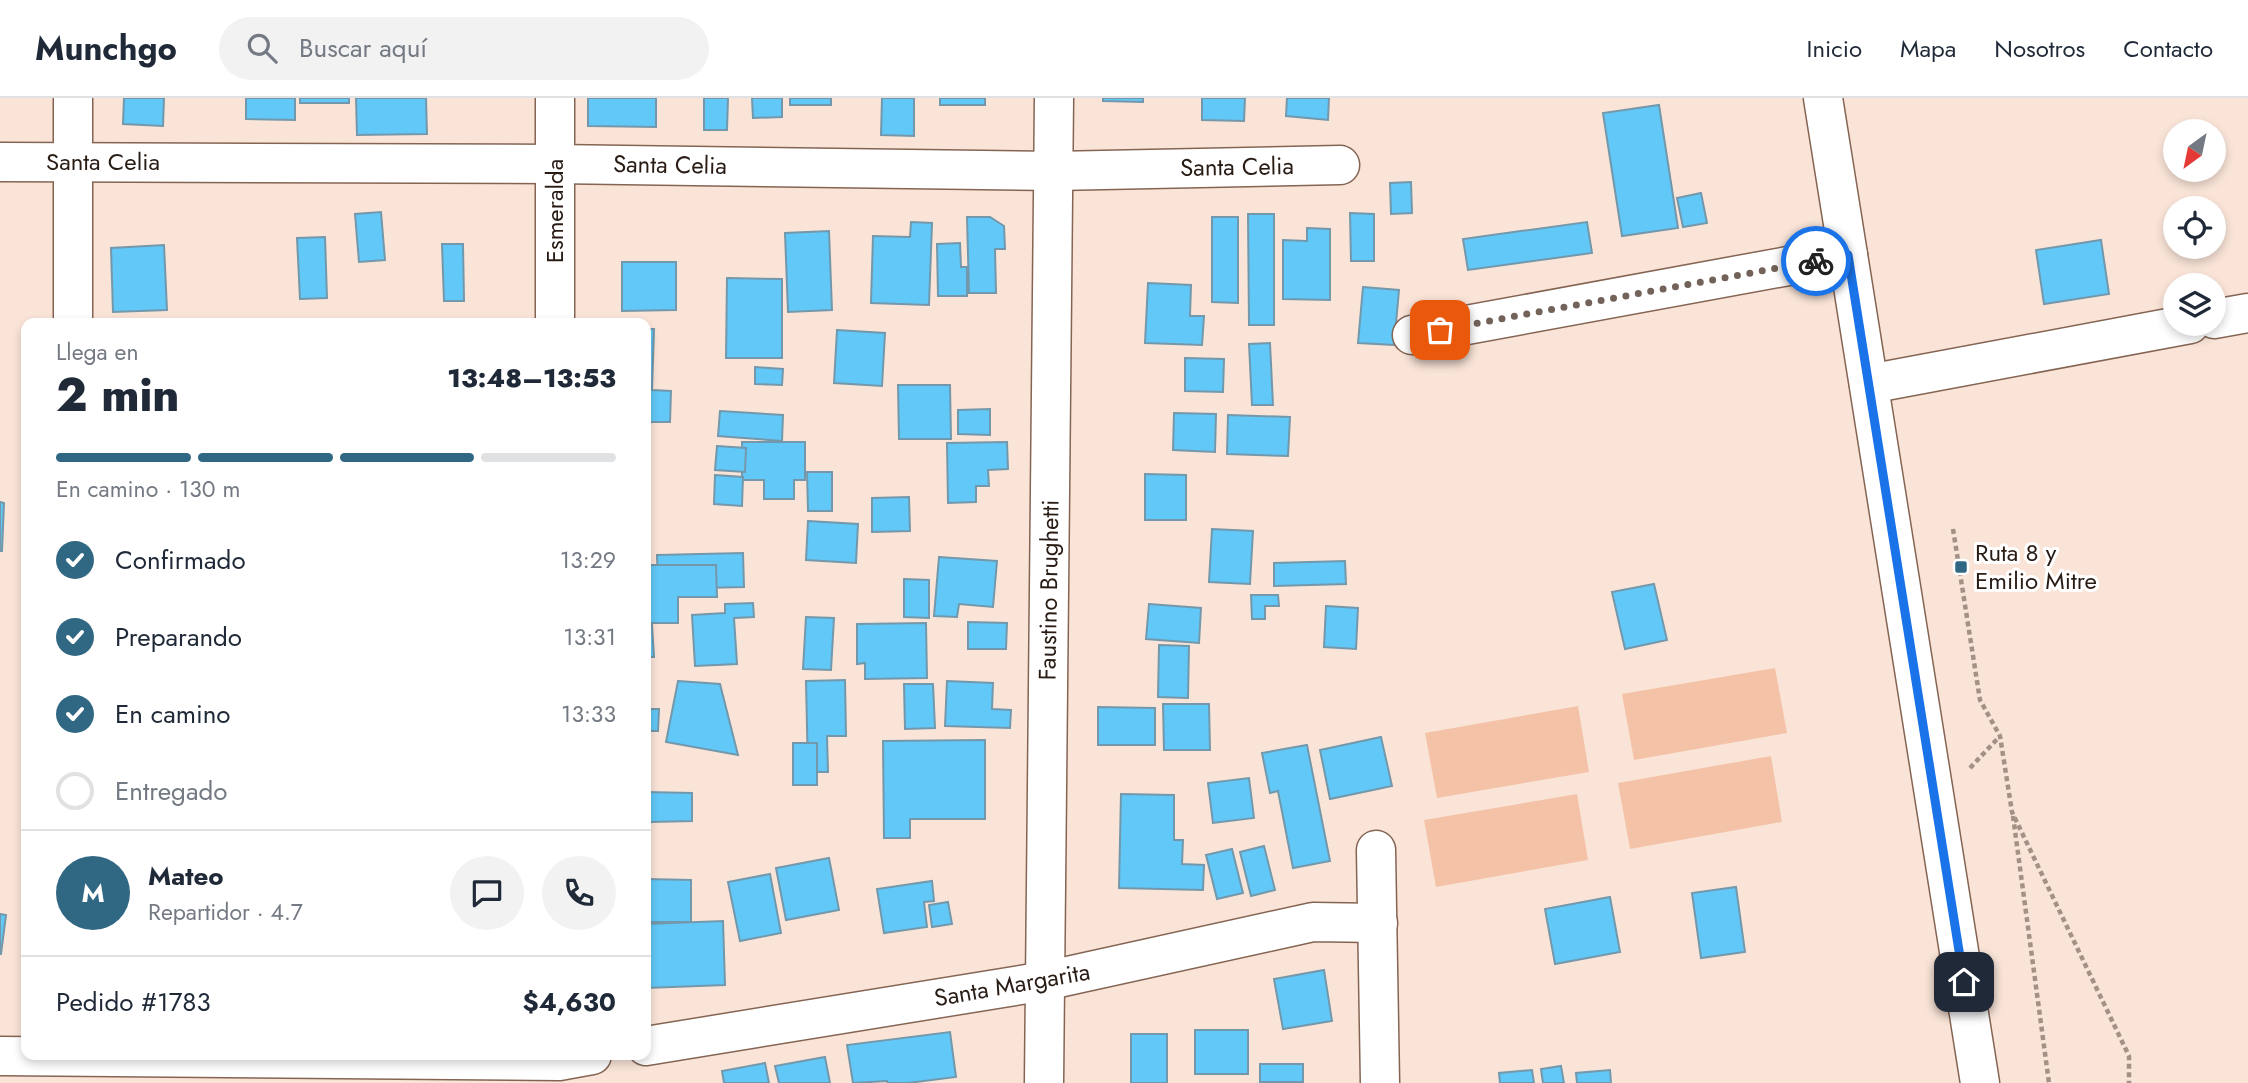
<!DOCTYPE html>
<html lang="es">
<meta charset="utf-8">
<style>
body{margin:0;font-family:Jost,sans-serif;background:#f2f2f3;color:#1f2937;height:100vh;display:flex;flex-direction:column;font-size:26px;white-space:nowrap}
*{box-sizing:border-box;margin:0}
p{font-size:23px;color:#747a83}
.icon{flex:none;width:38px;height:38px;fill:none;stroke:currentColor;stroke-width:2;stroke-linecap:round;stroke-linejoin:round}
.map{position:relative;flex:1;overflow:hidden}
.sheet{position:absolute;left:21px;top:220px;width:630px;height:742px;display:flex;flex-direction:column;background:#fff;border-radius:14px;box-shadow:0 4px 10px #0003}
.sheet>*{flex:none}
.needle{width:46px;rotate:213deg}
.controls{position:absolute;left:2163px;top:21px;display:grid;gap:14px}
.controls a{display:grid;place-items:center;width:63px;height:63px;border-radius:50%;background:#fff;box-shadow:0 4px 10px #0003;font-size:35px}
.pin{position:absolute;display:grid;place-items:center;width:60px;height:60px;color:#fff;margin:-30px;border-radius:14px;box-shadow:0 4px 10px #0006}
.courier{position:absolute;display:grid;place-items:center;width:70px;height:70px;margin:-35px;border:5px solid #1a73e8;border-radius:50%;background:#fff;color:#222;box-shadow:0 2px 9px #0007}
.summary em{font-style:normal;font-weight:800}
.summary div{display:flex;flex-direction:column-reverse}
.summary{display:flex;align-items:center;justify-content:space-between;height:119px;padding:0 35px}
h1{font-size:46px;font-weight:800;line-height:52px}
.bar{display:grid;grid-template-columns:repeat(4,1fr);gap:10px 7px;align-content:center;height:84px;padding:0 35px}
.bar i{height:9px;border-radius:5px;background:#e0e1e3}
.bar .current{background:#306883}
.bar p{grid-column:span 4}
.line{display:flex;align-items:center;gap:18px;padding:0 35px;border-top:2px solid #e0e1e3}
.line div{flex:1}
.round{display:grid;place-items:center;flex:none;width:74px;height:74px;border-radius:37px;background:#f2f2f3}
ol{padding:0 35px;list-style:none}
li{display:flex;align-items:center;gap:21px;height:77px}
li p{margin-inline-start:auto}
li .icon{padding:7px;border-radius:50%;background:#306883;color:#fff;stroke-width:4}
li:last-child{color:#747a83}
li i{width:38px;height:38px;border:4px solid #e0e1e3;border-radius:50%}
header{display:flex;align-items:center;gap:42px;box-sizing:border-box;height:98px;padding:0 35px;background:#fff;border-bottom:2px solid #e0e1e3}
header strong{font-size:33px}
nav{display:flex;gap:38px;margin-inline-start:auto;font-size:24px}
.search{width:490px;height:63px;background:#f2f2f3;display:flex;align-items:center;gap:18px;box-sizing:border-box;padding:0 24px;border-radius:38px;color:#747a83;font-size:26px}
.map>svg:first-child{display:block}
</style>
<header>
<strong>Munchgo</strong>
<div class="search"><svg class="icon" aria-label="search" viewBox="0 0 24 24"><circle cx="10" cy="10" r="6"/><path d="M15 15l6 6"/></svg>Buscar aquí</div>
<nav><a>Inicio</a><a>Mapa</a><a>Nosotros</a><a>Contacto</a></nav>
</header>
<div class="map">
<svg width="2248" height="985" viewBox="0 0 2248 985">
<rect width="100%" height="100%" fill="#fae4d8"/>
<g fill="#f4c3a7">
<path d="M1775 570 1787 635 1634 662 1622 596Z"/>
<path d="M1578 608 1589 674 1437 700 1425 635Z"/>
<path d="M1771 658 1782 724 1630 751 1618 685Z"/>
<path d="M1577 696 1588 762 1436 789 1424 722Z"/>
</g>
<g fill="#61c8f8" stroke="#7398ab" stroke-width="2">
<path d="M124 0H164L163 28 123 26Z"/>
<path d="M246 0H295V22L246 21Z"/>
<rect x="300" y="0" width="49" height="5"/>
<path d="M356 0H426L427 36 357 37Z"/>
<path d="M588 0H656V29L588 28Z"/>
<path d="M704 0H728L727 32H704Z"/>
<path d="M752 0H782V19L753 20Z"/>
<rect x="790" y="0" width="41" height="7"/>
<path d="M882 0H914V38L881 37Z"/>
<rect x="940" y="0" width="45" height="7"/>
<path d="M1103 0H1143V4L1103 3Z"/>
<path d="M1202 0H1245L1244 23 1202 22Z"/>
<path d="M1287 0H1329L1328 22 1286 18Z"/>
<path d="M1659 7 1678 130 1622 138 1603 15Z"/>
<path d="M1411 84 1412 115 1391 116 1390 85Z"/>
<path d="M1701 95 1707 125 1683 129 1677 100Z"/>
<path d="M381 114 385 162 359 164 355 116Z"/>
<path d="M1350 115 1374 116V163H1351Z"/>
<path d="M1248 116H1274V227H1249Z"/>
<path d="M967 119H990L1004 128 1005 151H995L996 195H969Z"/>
<path d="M1212 119H1238V205L1212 204Z"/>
<path d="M911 124 932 125 929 207 871 205 873 138 910 139Z"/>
<path d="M1587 124 1592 155 1468 172 1463 141Z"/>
<path d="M1307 130 1330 131V202L1283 201V142L1307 143Z"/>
<path d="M829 133 832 212 788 214 785 135Z"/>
<path d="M325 139 327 200 300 201 297 140Z"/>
<path d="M2101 142 2109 196 2044 206 2036 152Z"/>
<path d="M960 145 961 169H967V198H938L937 146Z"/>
<path d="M442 146H463L464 203H444Z"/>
<path d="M164 147 167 212 113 214 111 150Z"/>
<path d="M622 164H676V212L622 213Z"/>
<path d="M727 180 782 181V260H726Z"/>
<path d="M1148 185 1191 187 1190 218H1204L1202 247 1145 245Z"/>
<path d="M1363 189 1399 192 1394 247 1358 245Z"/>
<path d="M646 231H654L652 292 671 293 670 324H649V344H646Z"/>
<path d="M837 232 885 235 882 288 834 285Z"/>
<path d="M1270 245 1273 307H1252L1249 246Z"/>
<path d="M1185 260 1224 261 1223 294 1185 293Z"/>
<path d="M755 269 783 271 782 287 755 286Z"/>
<path d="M898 287H950L951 341H899Z"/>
<path d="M990 311V337L958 336V312Z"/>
<path d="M720 313 783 317 782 343 718 338Z"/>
<path d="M1174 315 1216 316 1215 354 1173 352Z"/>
<path d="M1228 317 1290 319 1288 358 1227 356Z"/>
<path d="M742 344H805V382H794V401H764V382H742Z"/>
<path d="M1007 344 1008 371 988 372 989 388H976V404L948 405 947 345Z"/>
<path d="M717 348 746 350 745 374 715 372Z"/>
<path d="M646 349H650L649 396H646Z"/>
<path d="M807 374H832V413H808Z"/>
<path d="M1145 376 1186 377V422H1145Z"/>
<path d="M715 377 743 379 742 408 714 406Z"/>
<path d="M909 399 910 433 872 434V400Z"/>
<path d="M0 404 4 405 2 453H0Z"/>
<path d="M808 423 858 426 856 465 806 462Z"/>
<path d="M1212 431 1253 433 1250 486 1209 484Z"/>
<path d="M743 455 744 489 658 491 657 457Z"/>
<path d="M939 459 997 463 993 509 959 506 957 519 934 518Z"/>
<path d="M1345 463 1346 486 1274 488V465Z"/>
<path d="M646 467H716L717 499H678V525H646Z"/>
<path d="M904 481 929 482V520L904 519Z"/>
<path d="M1654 486 1667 542 1625 551 1612 494Z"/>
<path d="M1251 497H1278L1279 508H1265V521H1252Z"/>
<path d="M753 505 754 519 734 520 737 566 695 568 692 517 725 515V506Z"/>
<path d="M1149 506 1201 510 1199 545 1146 541Z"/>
<path d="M1326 508 1358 510 1356 551 1324 549Z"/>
<path d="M806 519 834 520 831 572 803 571Z"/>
<path d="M968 524 1007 525 1006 551H968Z"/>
<path d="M926 525 927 580 865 581V565L857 566V526Z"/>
<path d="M652 527 654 559H646V528Z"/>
<path d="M1159 547 1189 548 1188 600 1158 599Z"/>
<path d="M845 582 846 638H827L828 674H808L806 583Z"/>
<path d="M678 583 720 586 738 657 666 644Z"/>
<path d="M947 583 993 585 992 611 1011 612 1010 630 945 628Z"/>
<path d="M904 586H933L935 630 905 631Z"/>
<path d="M1163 606H1209L1210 652H1164Z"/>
<path d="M1098 609 1155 610V647H1098Z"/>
<path d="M646 611H659L658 633H646Z"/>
<path d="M1381 639 1392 688 1330 701 1320 652Z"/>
<path d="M985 642V721H910V740H884L883 643Z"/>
<rect x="793" y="645" width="24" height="42"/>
<path d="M1307 647 1330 763 1293 770 1278 693 1270 695 1262 655Z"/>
<path d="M1249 680 1254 720 1213 725 1208 685Z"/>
<path d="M646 694 692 695V723L650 724 649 742H646Z"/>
<path d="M1121 696 1174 697V742H1183L1182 766 1204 767 1203 792 1119 790Z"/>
<path d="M1264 748 1275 792 1251 798 1240 754Z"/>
<path d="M1232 751 1243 795 1217 801 1206 757Z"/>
<path d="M829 760 839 812 786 822 776 770Z"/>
<path d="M770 776 781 835 740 843 728 784Z"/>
<path d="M646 781 691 782V824H646Z"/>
<path d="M932 783 934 803 924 804 927 829 884 835 877 791Z"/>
<path d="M1736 789 1745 854 1701 860 1692 795Z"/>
<path d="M1610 799 1620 854 1555 866 1545 811Z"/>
<path d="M948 804 952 826 932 829 929 807Z"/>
<path d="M0 816 6 817 1 856H0Z"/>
<path d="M723 823 725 887 646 890V826Z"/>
<path d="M1324 872 1332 923 1283 931 1274 881Z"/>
<rect x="1195" y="932" width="53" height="44"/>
<path d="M950 934 956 979 908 985H888L887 983 853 985 847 947Z"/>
<rect x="1131" y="936" width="36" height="49"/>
<path d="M825 959 830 985H779L775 968Z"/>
<path d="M765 965 769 985H724L722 973Z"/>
<rect x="1260" y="966" width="43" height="18"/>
<path d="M1561 968 1564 985H1543L1541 971Z"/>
<path d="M1532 972 1534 985H1500L1499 975Z"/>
<path d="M1610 972 1611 985H1577L1576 975Z"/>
</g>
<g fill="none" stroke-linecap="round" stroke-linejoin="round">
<defs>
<g id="minor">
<path d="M555 0V226"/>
<path d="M0 64 554 66 1055 73 1340 67"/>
<path d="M2214 221 2248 215"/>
<path d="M73 226V0"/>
<path d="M1412 237 1848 157"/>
<path d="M1869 286 2190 226"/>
<path d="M1376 752 1380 985"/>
<path d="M646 948 1045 883 1313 824 1378 825"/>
<path d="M0 958 559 963 592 957"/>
<path d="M1044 985 1054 0"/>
</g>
<path id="major" d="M1823 0 1980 985"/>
</defs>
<use href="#minor" stroke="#846553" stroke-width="41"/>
<use href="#major" stroke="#846553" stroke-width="41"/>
<g stroke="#a39187" stroke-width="4.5" stroke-dasharray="5 3.5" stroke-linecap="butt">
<path d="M1953 431 1980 602 2000 638 2012 714 2129 958V985"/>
<path d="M1970 670 2000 638"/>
<path d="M2013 718 2049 985"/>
</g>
<use href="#minor" stroke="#fff" stroke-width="38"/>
<use href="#major" stroke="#fff" stroke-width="38"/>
</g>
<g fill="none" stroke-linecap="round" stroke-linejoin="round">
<path stroke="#726259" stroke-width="7" stroke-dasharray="0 12.6" d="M1440 232 1816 163"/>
<path stroke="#1a73e8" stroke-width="9" d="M1816 163 1848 157 1964 884"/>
</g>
<rect fill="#306883" stroke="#fff" stroke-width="2.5" x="1954" y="462" width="14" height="14" rx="3.5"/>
<g text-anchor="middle" stroke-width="6" stroke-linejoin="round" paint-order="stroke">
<g font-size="24" fill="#291c15" stroke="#fff">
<text x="103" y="72">Santa Celia</text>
<text transform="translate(670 67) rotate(1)" y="8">Santa Celia</text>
<text transform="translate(1237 69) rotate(-1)" y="8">Santa Celia</text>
<text transform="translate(555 113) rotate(-90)" y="8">Esmeralda</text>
<text transform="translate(1049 492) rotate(-89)" y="8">Faustino Brughetti</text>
<text transform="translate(1012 887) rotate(-10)" y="8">Santa Margarita</text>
</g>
<g font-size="24" fill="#291c15" stroke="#fff" text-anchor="start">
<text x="1975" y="463">Ruta 8 y<tspan x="1975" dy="28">Emilio Mitre</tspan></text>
</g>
</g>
</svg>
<div class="controls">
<a><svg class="needle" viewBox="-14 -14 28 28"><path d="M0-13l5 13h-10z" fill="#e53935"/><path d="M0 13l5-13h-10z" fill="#747a83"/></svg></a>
<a><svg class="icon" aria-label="locate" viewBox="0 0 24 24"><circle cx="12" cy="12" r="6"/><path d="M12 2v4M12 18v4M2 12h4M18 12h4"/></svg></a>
<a><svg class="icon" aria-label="layers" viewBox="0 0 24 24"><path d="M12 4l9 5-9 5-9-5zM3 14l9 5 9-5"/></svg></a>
</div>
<div class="pin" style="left:1440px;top:232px;background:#ea580c"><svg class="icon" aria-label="bag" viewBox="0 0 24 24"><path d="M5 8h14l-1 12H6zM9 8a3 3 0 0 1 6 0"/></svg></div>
<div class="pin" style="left:1964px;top:884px;background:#1f2937"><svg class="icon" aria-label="home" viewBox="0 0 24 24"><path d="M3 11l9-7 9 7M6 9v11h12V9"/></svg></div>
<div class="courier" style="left:1816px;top:163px"><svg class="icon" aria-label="bike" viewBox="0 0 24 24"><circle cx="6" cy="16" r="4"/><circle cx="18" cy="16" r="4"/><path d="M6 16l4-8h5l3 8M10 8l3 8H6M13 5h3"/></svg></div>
<section class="sheet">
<div class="summary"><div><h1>2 min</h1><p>Llega en</p></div><em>13:48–13:53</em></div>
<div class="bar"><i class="current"></i><i class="current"></i><i class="current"></i><i></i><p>En camino · 130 m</p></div>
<ol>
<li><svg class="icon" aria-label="check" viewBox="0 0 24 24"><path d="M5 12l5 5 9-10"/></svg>Confirmado<p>13:29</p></li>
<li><svg class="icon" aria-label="check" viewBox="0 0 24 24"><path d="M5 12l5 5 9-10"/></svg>Preparando<p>13:31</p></li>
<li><svg class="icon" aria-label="check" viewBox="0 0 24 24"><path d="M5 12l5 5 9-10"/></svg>En camino<p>13:33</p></li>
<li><i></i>Entregado</li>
</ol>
<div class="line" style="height:126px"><b class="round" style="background:#306883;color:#fff">M</b><div><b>Mateo</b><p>Repartidor · 4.7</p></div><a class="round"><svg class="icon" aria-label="chat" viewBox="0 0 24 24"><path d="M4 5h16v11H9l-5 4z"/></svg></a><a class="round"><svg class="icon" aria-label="phone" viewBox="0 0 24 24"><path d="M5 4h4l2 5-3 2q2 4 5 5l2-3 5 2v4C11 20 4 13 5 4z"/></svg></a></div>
<div class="line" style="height:91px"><div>Pedido #1783</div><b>$4,630</b></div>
</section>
</div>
